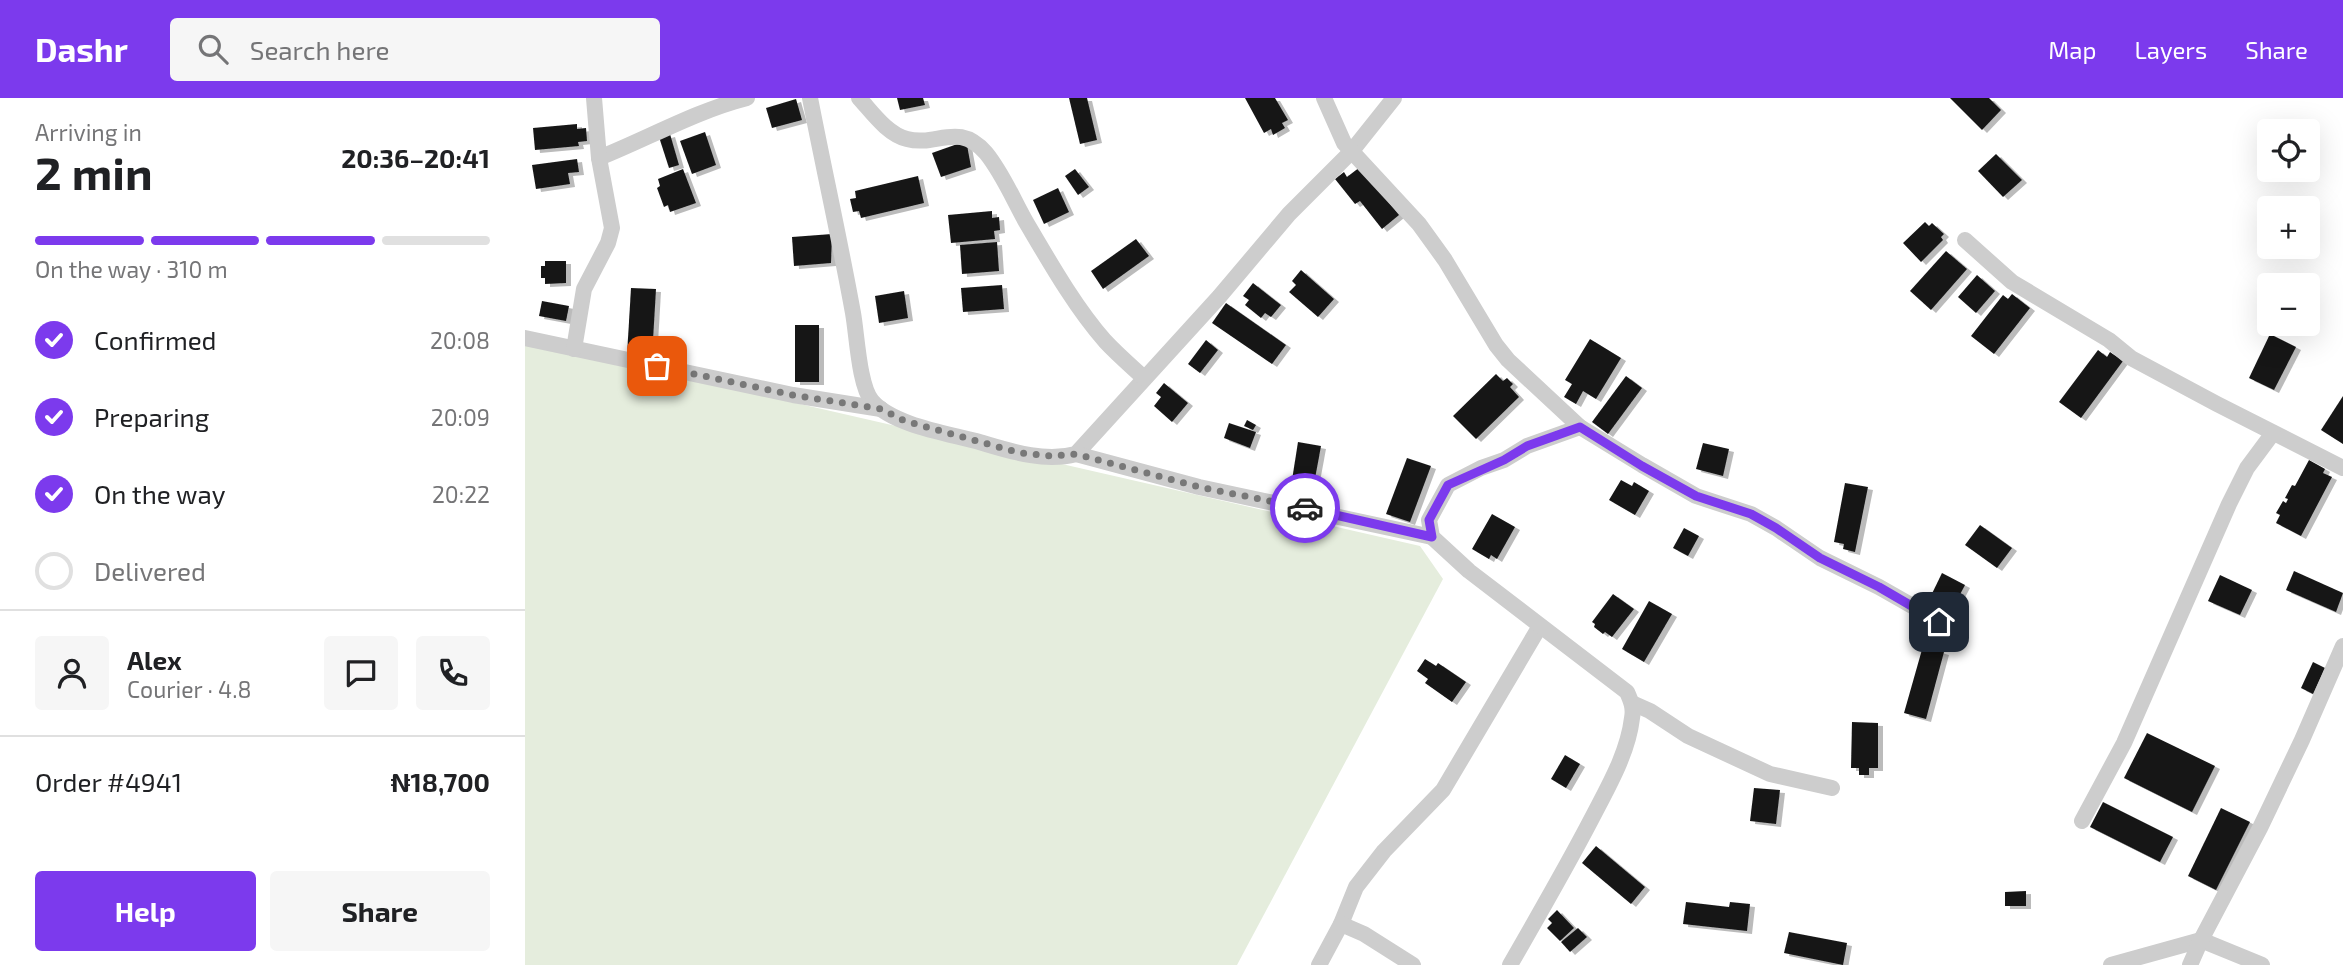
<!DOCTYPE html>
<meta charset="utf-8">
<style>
body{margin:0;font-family:"Exo 2",sans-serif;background:#f6f6f6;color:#202124;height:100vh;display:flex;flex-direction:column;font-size:26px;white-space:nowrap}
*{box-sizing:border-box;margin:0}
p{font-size:23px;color:#757577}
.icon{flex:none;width:38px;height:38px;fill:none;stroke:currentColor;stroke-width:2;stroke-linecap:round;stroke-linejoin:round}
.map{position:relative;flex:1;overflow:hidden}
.sheet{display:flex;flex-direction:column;background:#fff;width:525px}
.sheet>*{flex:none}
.fabs{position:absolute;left:1732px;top:21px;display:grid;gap:14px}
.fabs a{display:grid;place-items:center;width:63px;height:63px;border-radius:7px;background:#fff;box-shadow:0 7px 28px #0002;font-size:35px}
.pin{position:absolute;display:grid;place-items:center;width:60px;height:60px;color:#fff;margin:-30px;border-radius:14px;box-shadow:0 4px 10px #0006}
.courier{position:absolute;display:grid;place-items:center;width:70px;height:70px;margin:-35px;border:5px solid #7c3aed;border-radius:50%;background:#fff;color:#222;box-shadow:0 2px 9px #0007}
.head em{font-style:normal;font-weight:700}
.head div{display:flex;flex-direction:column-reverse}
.head{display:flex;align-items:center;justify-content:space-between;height:119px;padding:0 35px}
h1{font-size:46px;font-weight:700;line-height:52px}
.bar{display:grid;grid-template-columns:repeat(4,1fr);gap:10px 7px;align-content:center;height:84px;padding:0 35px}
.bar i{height:9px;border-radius:5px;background:#e0e0e0}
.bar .on{background:#7c3aed}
.bar p{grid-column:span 4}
.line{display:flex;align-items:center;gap:18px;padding:0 35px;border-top:2px solid #e0e0e0}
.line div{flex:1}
.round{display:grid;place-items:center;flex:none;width:74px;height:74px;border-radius:7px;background:#f6f6f6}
ol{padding:0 35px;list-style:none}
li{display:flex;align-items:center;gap:21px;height:77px}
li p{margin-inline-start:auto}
li .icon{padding:7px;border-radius:50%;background:#7c3aed;color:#fff;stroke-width:4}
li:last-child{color:#757577}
li i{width:38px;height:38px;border:4px solid #e0e0e0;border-radius:50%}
.action{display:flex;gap:14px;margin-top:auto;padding:14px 35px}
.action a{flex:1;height:80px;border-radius:7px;background:#7c3aed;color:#fff;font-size:28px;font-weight:700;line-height:80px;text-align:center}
.action a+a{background:#f6f6f6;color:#202124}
header{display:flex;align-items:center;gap:42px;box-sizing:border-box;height:98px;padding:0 35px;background:#7c3aed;color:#fff}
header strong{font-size:33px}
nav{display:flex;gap:38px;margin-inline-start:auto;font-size:24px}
.search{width:490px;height:63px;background:#f6f6f6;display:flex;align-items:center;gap:18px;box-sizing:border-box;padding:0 24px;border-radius:7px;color:#757577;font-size:26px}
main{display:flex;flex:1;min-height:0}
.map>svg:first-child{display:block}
</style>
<header>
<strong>Dashr</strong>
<div class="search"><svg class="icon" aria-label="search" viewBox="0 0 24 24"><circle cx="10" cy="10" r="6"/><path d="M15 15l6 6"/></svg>Search here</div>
<nav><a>Map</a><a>Layers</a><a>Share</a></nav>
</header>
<main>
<section class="sheet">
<div class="head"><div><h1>2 min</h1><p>Arriving in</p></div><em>20:36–20:41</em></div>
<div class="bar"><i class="on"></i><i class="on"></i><i class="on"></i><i></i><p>On the way · 310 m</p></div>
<ol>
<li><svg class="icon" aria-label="check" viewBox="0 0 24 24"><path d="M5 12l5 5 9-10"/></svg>Confirmed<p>20:08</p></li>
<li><svg class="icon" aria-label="check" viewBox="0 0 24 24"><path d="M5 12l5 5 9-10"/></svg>Preparing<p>20:09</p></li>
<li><svg class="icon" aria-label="check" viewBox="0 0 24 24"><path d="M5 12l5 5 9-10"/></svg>On the way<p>20:22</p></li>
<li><i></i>Delivered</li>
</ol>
<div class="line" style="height:126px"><a class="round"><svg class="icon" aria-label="person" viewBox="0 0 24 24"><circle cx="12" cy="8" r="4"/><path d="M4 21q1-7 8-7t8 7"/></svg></a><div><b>Alex</b><p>Courier · 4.8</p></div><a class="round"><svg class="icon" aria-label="chat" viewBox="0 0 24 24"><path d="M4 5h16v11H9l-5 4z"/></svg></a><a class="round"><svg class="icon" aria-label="phone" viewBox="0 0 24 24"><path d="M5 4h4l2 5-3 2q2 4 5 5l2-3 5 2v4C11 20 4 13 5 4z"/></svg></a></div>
<div class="line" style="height:91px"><div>Order #4941</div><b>₦18,700</b></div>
<div class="action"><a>Help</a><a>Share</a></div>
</section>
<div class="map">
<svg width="1818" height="867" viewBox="0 0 1818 867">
<defs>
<filter id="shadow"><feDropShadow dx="5" dy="3" stdDeviation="0" flood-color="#0004"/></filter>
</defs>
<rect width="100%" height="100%" fill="#fff"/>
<path fill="#e5eddd" d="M0 243 895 448 918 481 712 867H0Z"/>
<g fill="#171717" filter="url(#shadow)">
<path d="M372 0H398L400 7 375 12Z"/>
<path d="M544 0H562L572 42 555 46Z"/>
<path d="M720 0H750L763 22 757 25 760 30 748 37 746 31 739 35Z"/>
<path d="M1425 0H1464L1476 12 1457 32Z"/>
<path d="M271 1 277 22 247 30 241 10Z"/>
<path d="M52 26V31L61 30 62 43 53 44 54 48 10 52 8 30Z"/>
<path d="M180 34 191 67 167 76 155 43Z"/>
<path d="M145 36 154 67 144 70 134 39Z"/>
<path d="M438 44 442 47 446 69 416 79 407 55Z"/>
<path d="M1471 56 1497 82 1478 99 1453 73Z"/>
<path d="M52 61 54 74 43 75 45 86 11 91 7 67Z"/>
<path d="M835 69 874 117 857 131 835 103 830 106 810 81 819 74 822 79Z"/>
<path d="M158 71 171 105 145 114 143 107 139 109 132 90 135 88 133 81Z"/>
<path d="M550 71 564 89 553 97 540 78Z"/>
<path d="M393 78 399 105 336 120 334 113 328 114 325 101 331 100 330 93Z"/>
<path d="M533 90 544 114 519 126 508 102Z"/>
<path d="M467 113V120L474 119 475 132 469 133 470 141 426 145 423 117Z"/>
<path d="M1400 124 1404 128 1407 125 1419 136 1416 139 1418 142 1396 164 1378 145Z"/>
<path d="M307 136 306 165 269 168 267 139Z"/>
<path d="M611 141 624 158 578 191 566 173Z"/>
<path d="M472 144 474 173 437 176 435 147Z"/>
<path d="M1421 153 1442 171 1406 212 1385 193Z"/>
<path d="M20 163H41V185L20 186V180H16V168H20Z"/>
<path d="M776 172 809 201 793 219 764 194 771 187 767 183Z"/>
<path d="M1452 177 1470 193 1451 215 1433 199Z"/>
<path d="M728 185 756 207 746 219 740 215 736 220 720 207 724 202 718 198Z"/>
<path d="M477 187 479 211 438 214 436 190Z"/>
<path d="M106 190 131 191 127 259 102 257Z"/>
<path d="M379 193 383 220 354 225 350 198Z"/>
<path d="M1487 196 1505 210 1469 256 1446 238 1478 197 1483 201Z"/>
<path d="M17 203 44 208 41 223 14 218Z"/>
<path d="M701 205 761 247 747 266 687 225Z"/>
<rect x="270" y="227" width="24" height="57"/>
<path d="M1745 236 1771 249 1749 292 1724 280Z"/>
<path d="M1065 241 1096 260 1071 301 1058 293 1051 306 1039 299 1047 286 1040 282Z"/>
<path d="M681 242 693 252 675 275 663 266Z"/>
<path d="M1573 252 1582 259 1585 254 1598 263 1556 320 1534 304Z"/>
<path d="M971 276 978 283 982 280 988 286 985 289 994 299 951 341 928 318Z"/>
<path d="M1101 278 1117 290 1083 336 1067 324Z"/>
<path d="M639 285 663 305 647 324 629 308 636 299 631 295Z"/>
<path d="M1818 298V346L1796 332Z"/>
<path d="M722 322 731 327 728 332 719 328Z"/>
<path d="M704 325 731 334 725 350 699 340Z"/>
<path d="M773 344 796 348 789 386 767 382Z"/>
<path d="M1178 345 1204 351 1198 378 1171 371Z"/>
<path d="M882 360 906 368 885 424 861 416Z"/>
<path d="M1784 362 1800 371 1798 375 1807 379 1776 438 1751 425 1755 417 1751 415 1758 403 1761 405 1763 401 1760 400 1767 387 1770 388Z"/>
<path d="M1096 382 1107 388 1109 384 1124 393 1110 417 1084 402Z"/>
<path d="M1320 385 1343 389 1330 454 1318 451 1319 446 1309 444Z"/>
<path d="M967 416 990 429 972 461 966 457 964 461 947 451Z"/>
<path d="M1455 427 1487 450 1472 470 1440 447Z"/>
<path d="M1159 430 1174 438 1163 458 1148 450Z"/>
<path d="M1769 473 1818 495 1811 514 1761 492Z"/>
<path d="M1417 475 1440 487 1422 521 1400 510Z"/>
<path d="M1695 477 1727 492 1715 517 1683 503Z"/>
<path d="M1088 496 1109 511 1087 539 1080 534 1078 536 1069 529 1070 526 1067 524Z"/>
<path d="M1124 503 1147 516 1119 564 1097 551Z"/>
<path d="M1406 545 1413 547 1412 552 1419 554 1401 621 1379 615 1398 548 1405 550Z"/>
<path d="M900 561 911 568 913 565 941 584 927 604 900 585 903 581 892 573Z"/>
<path d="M1788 564 1800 570 1788 596 1776 590Z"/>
<path d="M1327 624 1353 625V670H1344V677H1334V670H1326Z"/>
<path d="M1622 635 1690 668 1667 714 1599 680Z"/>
<path d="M1040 657 1055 666 1041 690 1026 681Z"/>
<path d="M1229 690 1255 692 1251 726 1225 723Z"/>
<path d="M1578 704 1648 739 1635 764 1565 729Z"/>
<path d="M1696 710 1725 724 1691 792 1663 778Z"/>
<path d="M1071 748 1120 789 1106 806 1057 765Z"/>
<path d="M1501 793V808H1480V794Z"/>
<path d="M1161 804 1204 809 1205 804 1225 806 1222 833 1158 826Z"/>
<path d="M1032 812 1049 830 1035 843 1022 830 1027 825 1023 821Z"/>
<path d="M1053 830 1062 839 1045 854 1036 844Z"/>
<path d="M1264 834 1322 845 1318 867 1259 855Z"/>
</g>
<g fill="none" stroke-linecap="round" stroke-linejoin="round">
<g stroke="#cdcdcd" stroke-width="16">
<path d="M285 0C299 72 315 143 328 215 332 237 334 288 347 303 368 327 421 335 451 343 482 352 518 365 551 356L694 199 764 116 826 54 869 0"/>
<path d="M334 0C347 14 362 36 382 41 412 49 433 23 461 55 478 76 488 101 501 124 524 163 550 209 580 243 592 256 606 268 619 280"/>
<path d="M799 0 819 45 894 126 920 162 971 247 983 262 1055 329 1117 367 1171 398 1226 416 1251 430 1295 460 1354 489 1433 534"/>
<path d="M74 60C124 40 171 13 222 0"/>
<path d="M1440 142 1487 184 1584 242 1606 260 1692 306 1818 370"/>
<path d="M0 240 268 297 356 311"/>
<path d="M49 251 59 191 83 145 87 130 74 60 69 0"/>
<path d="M551 356 674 389 907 439"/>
<path d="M1107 605 1125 613 1163 638 1245 676 1307 690"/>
<path d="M1557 723 1599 645 1704 406 1722 370 1748 335"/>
<path d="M816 826 831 789 859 753 918 692 1015 528"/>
<path d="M794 867 816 826 839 836 888 867"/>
<path d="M985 867C1013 818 1041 770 1067 720 1083 689 1103 655 1107 620 1109 610 1106 603 1102 594L944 473 907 439 904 422 923 387 956 370 979 362 1002 348 1055 329"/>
<path d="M1586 867 1676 842 1737 867"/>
<path d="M1665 867 1676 842 1735 730 1777 642 1818 548"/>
</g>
</g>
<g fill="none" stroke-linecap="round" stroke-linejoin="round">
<path stroke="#787878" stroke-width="7" stroke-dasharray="0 12.6" d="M132 268 268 297 356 311 380 323 495 355 527 358 551 356 674 389 780 410"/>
<path stroke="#7c3aed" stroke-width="9" d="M780 410 907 439 904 422 923 387 979 362 1002 348 1055 329 1117 368 1171 398 1226 416 1251 430 1295 460 1354 489 1414 524"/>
</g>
</svg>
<div class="fabs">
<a><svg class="icon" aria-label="locate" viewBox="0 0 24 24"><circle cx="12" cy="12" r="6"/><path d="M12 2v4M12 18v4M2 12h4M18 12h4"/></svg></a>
<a>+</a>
<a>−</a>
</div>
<div class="pin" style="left:132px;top:268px;background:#ea580c"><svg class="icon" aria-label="bag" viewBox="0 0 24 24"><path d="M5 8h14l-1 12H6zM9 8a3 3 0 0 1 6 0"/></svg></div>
<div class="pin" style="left:1414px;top:524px;background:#1f2937"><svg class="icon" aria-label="home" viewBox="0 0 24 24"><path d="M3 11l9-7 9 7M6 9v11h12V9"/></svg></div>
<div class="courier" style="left:780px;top:410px"><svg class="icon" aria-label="car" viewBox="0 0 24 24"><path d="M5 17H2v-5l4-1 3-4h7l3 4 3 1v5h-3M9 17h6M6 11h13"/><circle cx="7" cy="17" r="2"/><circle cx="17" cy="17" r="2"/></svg></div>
</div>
</main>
